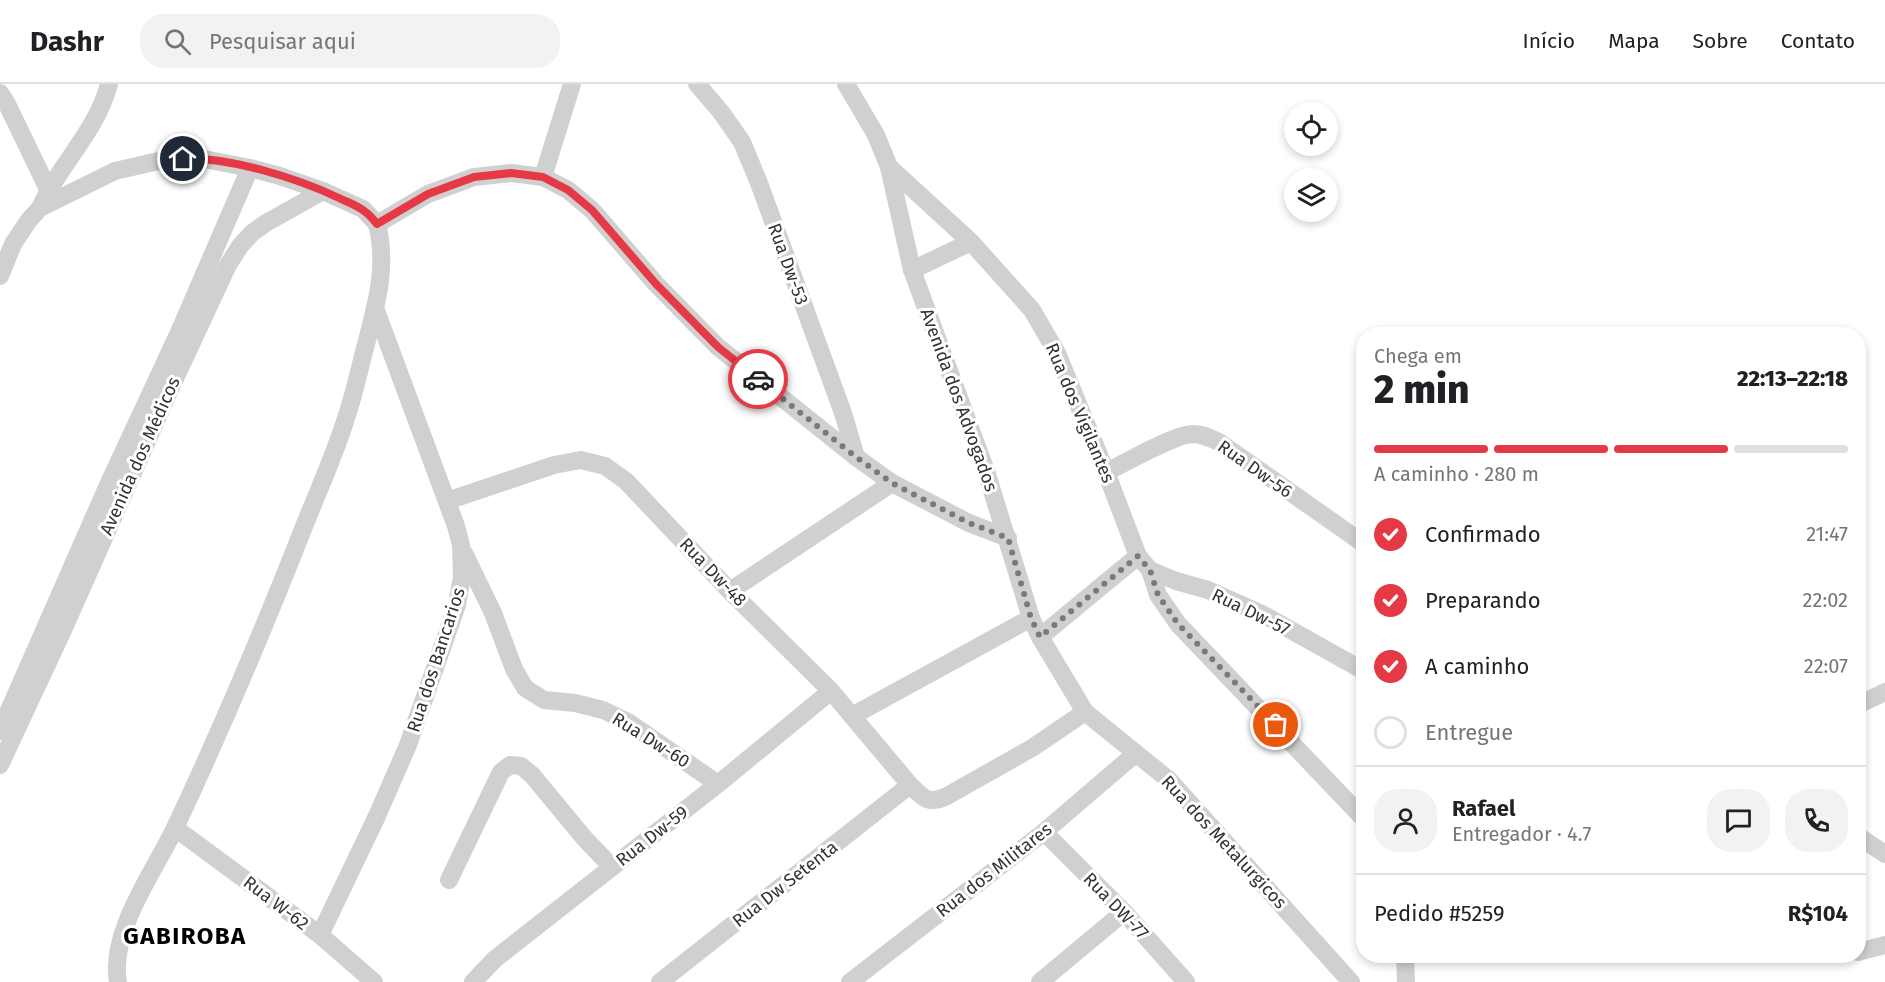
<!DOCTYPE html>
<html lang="pt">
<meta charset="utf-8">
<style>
body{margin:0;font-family:"Fira Sans",sans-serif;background:#f2f2f2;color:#202124;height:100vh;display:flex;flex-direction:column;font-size:22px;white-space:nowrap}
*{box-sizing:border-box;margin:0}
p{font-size:20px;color:#757577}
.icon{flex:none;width:33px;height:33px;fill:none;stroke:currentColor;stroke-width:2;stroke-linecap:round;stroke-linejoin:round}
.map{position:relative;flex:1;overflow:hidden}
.details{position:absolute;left:1356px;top:243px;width:510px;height:636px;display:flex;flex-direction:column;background:#fff;border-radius:24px;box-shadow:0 3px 9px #0003}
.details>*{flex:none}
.buttons{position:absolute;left:1284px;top:18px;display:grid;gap:12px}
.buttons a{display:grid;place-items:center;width:54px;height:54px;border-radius:50%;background:#fff;box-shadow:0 3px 9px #0003;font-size:30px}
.pin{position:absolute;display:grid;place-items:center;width:51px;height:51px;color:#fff;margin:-26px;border:3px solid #fff;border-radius:50%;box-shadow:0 2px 6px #0007}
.courier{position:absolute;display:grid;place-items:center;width:60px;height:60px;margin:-30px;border:4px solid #e63946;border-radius:50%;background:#fff;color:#222;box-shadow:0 2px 8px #0007}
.summary em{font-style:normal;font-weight:800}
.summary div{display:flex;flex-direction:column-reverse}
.summary{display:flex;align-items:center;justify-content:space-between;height:102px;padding:0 18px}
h1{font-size:39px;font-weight:800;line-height:45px}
.bar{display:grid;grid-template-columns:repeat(4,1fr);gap:9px 6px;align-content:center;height:72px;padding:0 18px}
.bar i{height:8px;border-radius:4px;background:#e0e0e0}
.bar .current{background:#e63946}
.bar p{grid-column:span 4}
.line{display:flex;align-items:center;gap:15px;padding:0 18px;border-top:2px solid #e0e0e0}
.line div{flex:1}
.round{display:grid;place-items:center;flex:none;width:63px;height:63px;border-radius:24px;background:#f2f2f2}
ol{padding:0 18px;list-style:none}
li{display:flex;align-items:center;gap:18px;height:66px}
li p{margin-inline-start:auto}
li .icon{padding:6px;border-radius:50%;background:#e63946;color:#fff;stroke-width:4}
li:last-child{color:#757577}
li i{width:33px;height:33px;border:3px solid #e0e0e0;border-radius:50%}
header{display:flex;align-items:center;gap:36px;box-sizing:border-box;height:84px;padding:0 30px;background:#fff;border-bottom:2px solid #e0e0e0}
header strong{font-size:28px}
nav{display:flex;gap:33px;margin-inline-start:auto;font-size:21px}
.search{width:420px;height:54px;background:#f2f2f2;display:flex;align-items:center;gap:15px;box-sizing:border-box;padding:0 21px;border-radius:24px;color:#757577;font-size:22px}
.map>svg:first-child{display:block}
</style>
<header>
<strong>Dashr</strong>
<div class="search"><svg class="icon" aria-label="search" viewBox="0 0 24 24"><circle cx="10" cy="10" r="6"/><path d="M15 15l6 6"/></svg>Pesquisar aqui</div>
<nav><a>Início</a><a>Mapa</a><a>Sobre</a><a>Contato</a></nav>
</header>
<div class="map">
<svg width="1885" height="898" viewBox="0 0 1885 898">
<rect width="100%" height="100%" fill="#fff"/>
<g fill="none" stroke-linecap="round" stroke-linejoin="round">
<g stroke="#d0d0d0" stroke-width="18">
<path d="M697 0 721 28 742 58 759 99 843 329 856 373"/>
<path d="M846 0 876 51 889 83 912 186 986 387 1031 534 1040 553 1085 628 1169 696 1351 898"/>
<path d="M0 9 6 18 48 105"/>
<path d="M889 83 971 158 1032 226 1057 269 1106 388 1138 472 1150 486 1176 497 1208 506 1264 531 1364 587"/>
<path d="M543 93 572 0"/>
<path d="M40 124C59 80 96 49 109 0"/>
<path d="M377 140 428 110 474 93 511 89 543 93 568 106 592 126 656 200 718 263 856 373 892 399 969 439 1008 454"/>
<path d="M912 186 971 158"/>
<path d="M0 192 13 160 29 136 40 124 115 87 167 75 199 74 250 84 280 92 323 107 363 125 377 140"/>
<path d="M1106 388C1126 379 1173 351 1192 350 1203 350 1210 354 1219 358L1364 460"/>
<path d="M447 417 554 381 581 376 605 382 626 397 730 507 831 607 910 701C923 714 928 721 947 712L1032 664 1085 628"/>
<path d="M464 469 493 529 514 585 525 604 544 616 575 619 603 626 628 638 718 700"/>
<path d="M1150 486 1158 511 1178 540 1364 735"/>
<path d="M730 507 892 399"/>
<path d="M1040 553 1138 472"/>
<path d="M1858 621 1885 608"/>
<path d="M852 632 1031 534"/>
<path d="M0 647 108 401 180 246 250 84"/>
<path d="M0 681 64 544 171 303 228 181 240 162 252 149 266 139 323 107"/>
<path d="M175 744 320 851 374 898"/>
<path d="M1044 748 1124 828 1186 898"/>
<path d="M1858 752 1885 770"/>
<path d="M449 796 501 688 510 681 521 682 532 691 585 755 612 783"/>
<path d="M320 851 377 732 408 661 457 521 462 493 461 461 456 442 375 224"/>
<path d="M1858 868 1885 861"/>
<path d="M1405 872 1406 898"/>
<path d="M118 898C109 848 154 788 175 744 222 644 265 542 305 440 319 405 335 370 346 334 354 311 359 287 365 264 376 222 388 183 377 140"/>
<path d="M473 898 495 875 718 700 831 607"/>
<path d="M660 898 910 701"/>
<path d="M850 898 1044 748 1135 670"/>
<path d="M1040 898 1124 828"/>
</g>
</g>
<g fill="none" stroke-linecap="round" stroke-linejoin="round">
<path stroke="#7a7a7a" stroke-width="6" stroke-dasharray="0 10.8" d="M758 295 856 373 892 399 969 439 1008 454 1031 534 1040 553 1138 472 1150 486 1158 511 1178 540 1276 641"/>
<path stroke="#e63946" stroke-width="8" d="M183 75C230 73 297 94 339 114 347 118 357 121 364 127 369 130 373 135 377 140L428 110 474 93 511 89 543 93 568 106 592 126 656 200 718 263 758 295"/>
</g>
<g text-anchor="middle" stroke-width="6" stroke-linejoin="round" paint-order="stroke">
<g font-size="18" fill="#333" stroke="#fff">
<text transform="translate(788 180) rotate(70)" y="6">Rua Dw-53</text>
<text transform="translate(959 316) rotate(70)" y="6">Avenida dos Advogados</text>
<text transform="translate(1080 329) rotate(67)" y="6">Rua dos Vigilantes</text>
<text transform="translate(140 372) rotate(-66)" y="6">Avenida dos Médicos</text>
<text transform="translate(1255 385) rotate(35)" y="6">Rua Dw-56</text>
<text transform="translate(713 488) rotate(46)" y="6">Rua Dw-48</text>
<text transform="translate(1251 528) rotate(26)" y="6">Rua Dw-57</text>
<text transform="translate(436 576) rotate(-72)" y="6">Rua dos Bancarios</text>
<text transform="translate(651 656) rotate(32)" y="6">Rua Dw-60</text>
<text transform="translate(652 752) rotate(-38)" y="6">Rua Dw-59</text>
<text transform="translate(1224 758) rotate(47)" y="6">Rua dos Metalurgicos</text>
<text transform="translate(994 786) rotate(-38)" y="6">Rua dos Militares</text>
<text transform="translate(785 800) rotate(-38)" y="6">Rua Dw Setenta</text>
<text transform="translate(276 819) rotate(37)" y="6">Rua W-62</text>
<text transform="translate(1116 822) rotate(46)" y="6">Rua DW-77</text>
</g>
<g font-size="24" font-weight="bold" letter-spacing="1.5" fill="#000" stroke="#fff">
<text x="185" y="860">GABIROBA</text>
</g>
</g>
</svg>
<div class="buttons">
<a><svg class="icon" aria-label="locate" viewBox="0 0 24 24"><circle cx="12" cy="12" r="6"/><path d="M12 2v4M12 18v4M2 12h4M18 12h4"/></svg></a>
<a><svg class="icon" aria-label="layers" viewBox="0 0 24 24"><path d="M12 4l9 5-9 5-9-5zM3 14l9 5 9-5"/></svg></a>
</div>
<div class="pin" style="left:1276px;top:641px;background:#ea580c"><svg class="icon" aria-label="bag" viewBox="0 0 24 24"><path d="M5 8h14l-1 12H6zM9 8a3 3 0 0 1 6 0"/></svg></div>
<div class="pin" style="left:183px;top:75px;background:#1f2937"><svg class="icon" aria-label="home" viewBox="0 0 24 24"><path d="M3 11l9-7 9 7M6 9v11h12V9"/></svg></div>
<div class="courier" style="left:758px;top:295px"><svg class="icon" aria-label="car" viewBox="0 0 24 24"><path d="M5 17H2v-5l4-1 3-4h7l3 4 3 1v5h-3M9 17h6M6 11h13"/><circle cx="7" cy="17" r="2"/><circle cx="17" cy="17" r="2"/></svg></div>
<section class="details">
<div class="summary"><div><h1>2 min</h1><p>Chega em</p></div><em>22:13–22:18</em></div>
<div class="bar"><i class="current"></i><i class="current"></i><i class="current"></i><i></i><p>A caminho · 280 m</p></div>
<ol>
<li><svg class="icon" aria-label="check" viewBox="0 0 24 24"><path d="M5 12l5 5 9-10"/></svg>Confirmado<p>21:47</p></li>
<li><svg class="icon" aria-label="check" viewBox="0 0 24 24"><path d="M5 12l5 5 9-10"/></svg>Preparando<p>22:02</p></li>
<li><svg class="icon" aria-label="check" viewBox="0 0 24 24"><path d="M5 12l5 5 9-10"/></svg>A caminho<p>22:07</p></li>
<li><i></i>Entregue</li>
</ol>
<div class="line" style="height:108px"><a class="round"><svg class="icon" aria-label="person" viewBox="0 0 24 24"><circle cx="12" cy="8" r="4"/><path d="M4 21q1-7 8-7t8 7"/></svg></a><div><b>Rafael</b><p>Entregador · 4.7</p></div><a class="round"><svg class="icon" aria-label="chat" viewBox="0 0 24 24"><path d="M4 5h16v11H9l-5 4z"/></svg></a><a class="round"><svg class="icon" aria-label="phone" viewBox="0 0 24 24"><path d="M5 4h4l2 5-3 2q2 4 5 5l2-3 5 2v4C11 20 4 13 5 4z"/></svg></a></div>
<div class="line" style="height:78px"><div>Pedido #5259</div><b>R$104</b></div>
</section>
</div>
